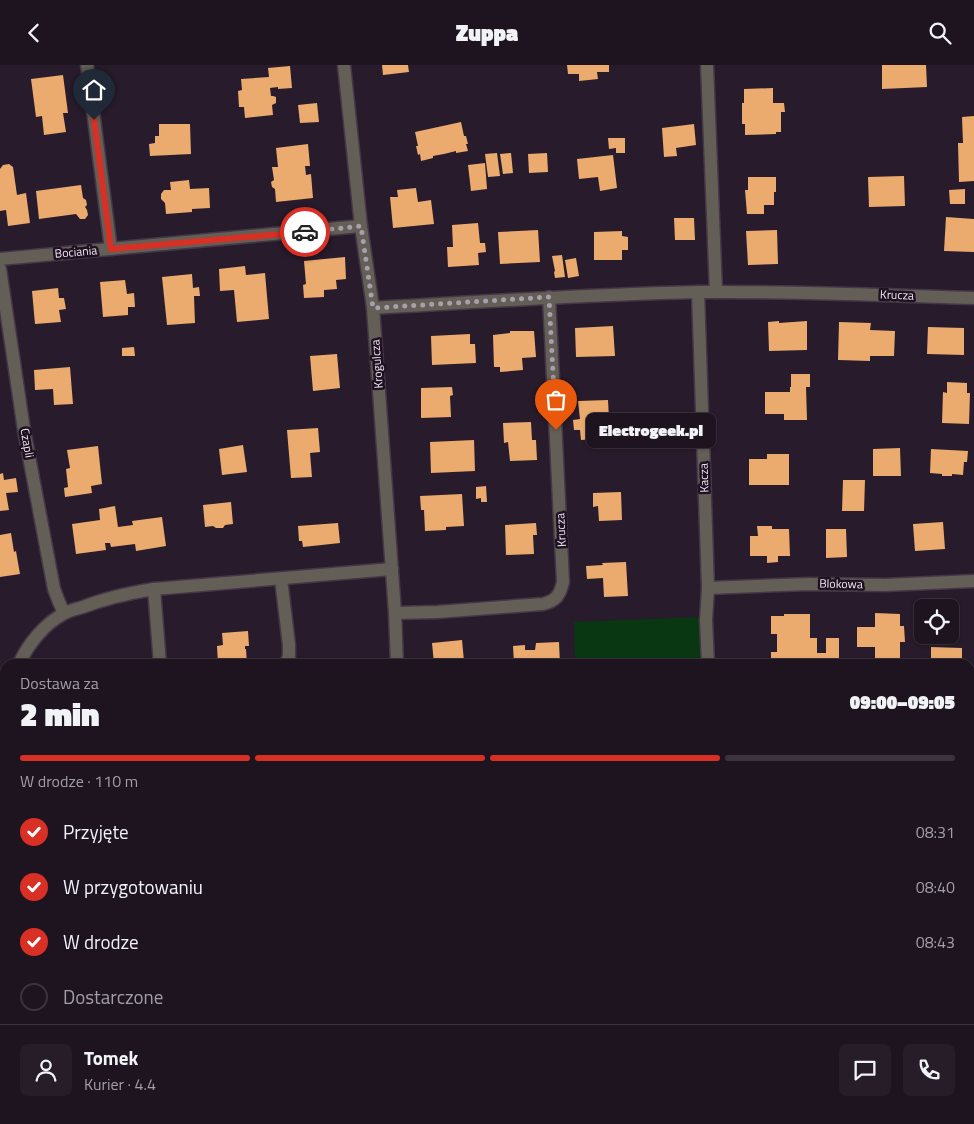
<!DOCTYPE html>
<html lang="pl">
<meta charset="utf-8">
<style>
body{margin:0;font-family:"Titillium Web",sans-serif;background:#261d29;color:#f1f3f6;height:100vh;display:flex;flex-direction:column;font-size:19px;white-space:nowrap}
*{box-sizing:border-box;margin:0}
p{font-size:16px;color:#a19ea5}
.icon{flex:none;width:28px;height:28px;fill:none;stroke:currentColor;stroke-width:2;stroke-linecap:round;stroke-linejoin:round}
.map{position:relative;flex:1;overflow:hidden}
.details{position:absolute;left:0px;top:594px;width:975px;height:466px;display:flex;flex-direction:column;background:#1e1420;border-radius:15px 15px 0 0;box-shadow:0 1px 4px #0004,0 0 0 1px #3c333e}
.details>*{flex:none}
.tools{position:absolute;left:914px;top:534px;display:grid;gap:10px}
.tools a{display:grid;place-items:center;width:45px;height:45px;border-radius:8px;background:#1e1420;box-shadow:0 1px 4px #0004,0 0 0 1px #3c333e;font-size:25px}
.pin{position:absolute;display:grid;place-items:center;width:42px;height:42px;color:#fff;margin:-51px -21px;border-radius:50% 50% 50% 0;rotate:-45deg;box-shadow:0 0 5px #0007}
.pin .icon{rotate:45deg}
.courier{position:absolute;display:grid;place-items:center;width:50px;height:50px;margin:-25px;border:4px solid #d93025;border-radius:50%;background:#fff;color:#222;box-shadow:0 1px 6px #0007}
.bubble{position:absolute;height:35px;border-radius:8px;background:#1e1420;box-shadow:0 1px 4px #0004,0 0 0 1px #3c333e;font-size:16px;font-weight:800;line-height:35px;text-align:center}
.headline em{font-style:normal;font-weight:800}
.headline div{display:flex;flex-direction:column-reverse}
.headline{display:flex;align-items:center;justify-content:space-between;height:85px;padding:0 20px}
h1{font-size:32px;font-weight:800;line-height:38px}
.bar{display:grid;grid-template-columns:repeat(4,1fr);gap:8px 5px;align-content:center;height:60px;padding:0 20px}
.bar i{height:6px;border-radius:4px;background:#3c333e}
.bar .active{background:#d93025}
.bar p{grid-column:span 4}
.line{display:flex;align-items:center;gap:12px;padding:0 20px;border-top:1px solid #3c333e}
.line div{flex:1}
.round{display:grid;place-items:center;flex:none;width:52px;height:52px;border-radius:8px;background:#261d29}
ol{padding:0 20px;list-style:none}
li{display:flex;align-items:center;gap:15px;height:55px}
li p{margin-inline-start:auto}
li .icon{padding:5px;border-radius:50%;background:#d93025;color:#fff;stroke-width:4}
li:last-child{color:#a19ea5}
li i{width:28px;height:28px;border:2px solid #3c333e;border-radius:50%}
header{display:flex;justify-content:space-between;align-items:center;height:65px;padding:0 20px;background:#1e1420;font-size:22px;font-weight:800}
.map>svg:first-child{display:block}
</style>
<header><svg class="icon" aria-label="back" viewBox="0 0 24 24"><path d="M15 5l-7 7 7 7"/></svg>Zuppa<svg class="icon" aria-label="search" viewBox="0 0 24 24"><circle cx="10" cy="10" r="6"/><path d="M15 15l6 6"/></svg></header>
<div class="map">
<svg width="974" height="1059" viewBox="0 0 974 1059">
<rect width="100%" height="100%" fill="#281b2b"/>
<g fill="#083712">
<path d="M701 552 703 599H575L574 557Z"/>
<rect x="970" y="628" width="4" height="231"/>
</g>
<g fill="#ecab6e">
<path d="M382 0H408L409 7 383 10Z"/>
<path d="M567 0H609V7H597L598 14 579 16V9H568Z"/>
<path d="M882 0H926L927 22 882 24Z"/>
<path d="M290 1 292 23 278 24V22L270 23 271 31H273L276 32V38L272 40 273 50 245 53 244 42H239L238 26 242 25 241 14 269 12 268 3Z"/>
<path d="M63 10 68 48H63L66 67 44 70 42 51 36 52 31 14Z"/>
<path d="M773 23V38H784L785 47H781V67H776V69L745 70V59H742V38H744V24Z"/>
<path d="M317 38 319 57 300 58 298 40Z"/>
<path d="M974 51V116L959 117 958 78H963L962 52Z"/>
<path d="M461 57 464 71H466L468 79H466L468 86 456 88V86L444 89 433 91V93L421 96 420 89 418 90 416 81H418L415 67Z"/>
<path d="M159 59H190L191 89 150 91 149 79 155 78V71H159Z"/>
<path d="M694 59 696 80 676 83 677 91 664 92 662 63Z"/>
<path d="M608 73H625V88H616V83L609 84Z"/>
<path d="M308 79 310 101H305L306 110 311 109 313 133 276 137 275 124 272 122 271 117 274 115 272 102H278L276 83Z"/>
<path d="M497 88 500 111 488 112 485 89Z"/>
<path d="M511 88 513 108 503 109 500 89Z"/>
<path d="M547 88 548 107 529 108 528 89Z"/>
<path d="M613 90 617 123 600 126 598 112 579 114 577 94Z"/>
<path d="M485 98 487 124 471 126 468 100Z"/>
<path d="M9 99 13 102 17 130 26 128 30 158 8 161 6 145 0 146V104L3 100Z"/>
<path d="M904 111 905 141 869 142 868 112Z"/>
<path d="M748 112H776V127H774V140H764V149H747L745 125H748Z"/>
<path d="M189 115 190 124 209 123 210 143 192 144V147L166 149 165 138 161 134V129L164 125H171L170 117Z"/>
<path d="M81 120 83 133 86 135 87 140 85 142 87 145 88 150 85 154H80L76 149 39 154 36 126Z"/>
<path d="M416 123 418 137 431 135 434 159 393 163 390 132H398L397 125Z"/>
<path d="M965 124V139H950L949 125Z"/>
<path d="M946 152 974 154V187L944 186Z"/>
<path d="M674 153H694L695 175H675Z"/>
<path d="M478 158 480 178H485L486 187 478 188 479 200 448 202 447 182H453L452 160Z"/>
<path d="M538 165 540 197 500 199 498 167Z"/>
<path d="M777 165 778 199 748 200 746 166Z"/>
<path d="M622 166V171L628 172V185H622V195H594V167Z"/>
<path d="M562 190 565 212 555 213 554 207 555 206 552 191Z"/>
<path d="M345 192 346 214 336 215 337 224 324 225V232L304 233 303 220 306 219 304 196Z"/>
<path d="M576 193 579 211 568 213 565 195Z"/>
<path d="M245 201 246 210 265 208 269 254 237 257 234 225 220 226 219 204Z"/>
<path d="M192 209 193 223 199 222 200 231H194L195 258 167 260 162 212Z"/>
<path d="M125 215 127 229 134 228 135 242H128V250L103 252 100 217Z"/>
<path d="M58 223 59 233H64L66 244 59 245 61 257 35 259 32 226Z"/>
<path d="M779 256V258L807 256V285L769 286 768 257Z"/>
<path d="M839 257 871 258 870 265 895 266 894 291H870V296L838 295Z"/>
<path d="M613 261 615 291 576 292 575 263Z"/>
<path d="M928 262 964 263V290L927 289Z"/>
<path d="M510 266H534L536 292 522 293 523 305 500 307V302H494L493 270 510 268Z"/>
<path d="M470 269V279H475L476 298 432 300 431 271Z"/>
<path d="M134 282 135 291H122V283Z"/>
<path d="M337 289 340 323 313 326 310 291Z"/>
<path d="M70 302 73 339 54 340 53 324 35 325 34 305Z"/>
<path d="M791 309H810V322H806L807 355H784V349H765V327H790V322H791Z"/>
<path d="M947 317 967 318V328H970L969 359 942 358 943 327 947 328Z"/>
<path d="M452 322 453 330 450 331 451 352 421 353V323Z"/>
<path d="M608 335 610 373 581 375 580 365H574L573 355 580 354 578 336Z"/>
<path d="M531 357 532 375H536L537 395 510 396 508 377 504 378 503 358Z"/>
<path d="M318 363 320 387 310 388 312 412 291 413 287 365Z"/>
<path d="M474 375 475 406 431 408 430 377Z"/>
<path d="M243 380 247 407 222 410 219 384Z"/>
<path d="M98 381 102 419 91 421 92 428 65 432 64 423 68 422 66 404 70 403 67 385Z"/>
<path d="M900 383 901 411H873V384Z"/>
<path d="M931 384 968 386 967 397H964L963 410 952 409V411H942V409L930 408Z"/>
<path d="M767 389H789V420H749V394H767Z"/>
<path d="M3 408 4 415 16 413 18 427 6 428 9 445 0 446V409Z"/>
<path d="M843 415H865L864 446H842Z"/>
<path d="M486 421 487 437H481V433L476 434V422Z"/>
<path d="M621 427 622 455 599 456 598 441 593 442V428Z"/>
<path d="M462 429 464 461 446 462V465L425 466 424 445H421L420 431Z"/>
<path d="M231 437 233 459 225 460 223 463H216L213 461 205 462 203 440Z"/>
<path d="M115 441 118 462 133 460 132 456 162 452 166 481 136 486 135 479 111 482 110 478H105L106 485 76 489 72 459 100 455 99 444Z"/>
<path d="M943 457 945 484 915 486 913 459Z"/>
<path d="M338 458 340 478 303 482 302 476H299L298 461Z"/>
<path d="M536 458 537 470H533L534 489 506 490 505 460Z"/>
<path d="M757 461H772V464H789L790 491H778V497L767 498V491H750V471H758Z"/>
<path d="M826 464H846L847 492 826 493Z"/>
<path d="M11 468 14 487 16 486 20 509 0 512V470Z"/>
<path d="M626 497 628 531 604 532 603 513 587 514 586 501 603 500 602 498Z"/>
<path d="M875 548 900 549V561H904L905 577H900V599H875V582H857V562H875Z"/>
<path d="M784 549H810V573H817V588H826V573H839V597L771 599V587H777V569H771V551H784Z"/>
<path d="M248 566 249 581H245V584H246L247 599H218L217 581 223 580 222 568Z"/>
<path d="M462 575 464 596 473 595V599H434L432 578Z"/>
<path d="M559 577 560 599H514L513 581 525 580V585H535L536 578Z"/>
<path d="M931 582 962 583V596H968V599H931Z"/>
<path d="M136 594V599H110L109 596Z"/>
<rect x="970" y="987" width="4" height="22"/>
<path d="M429 1055H463V1059L428 1058Z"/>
<path d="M500 1055H540V1059H499Z"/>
<path d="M626 1055H656L655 1059H626Z"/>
</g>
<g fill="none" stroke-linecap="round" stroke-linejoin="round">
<defs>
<g id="lane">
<path d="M970 1045H974"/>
<path d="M681 1055V1059"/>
<path d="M725 1055V1059"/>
</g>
<g id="street">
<path d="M87 0 111 184"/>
<path d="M344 0 361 161 373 243 395 548 397 599"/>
<path d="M707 0 716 227"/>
<path d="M0 194 361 161"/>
<path d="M0 204 24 365 54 524 59 537 64 548"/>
<path d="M698 227 708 523 706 555 708 599"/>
<path d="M373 243C481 237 590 229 698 227 790 226 882 230 974 233"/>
<path d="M281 514 289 580V591L286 599"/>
<path d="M708 523 809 519 885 520 974 516"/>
<path d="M154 524 160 599"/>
<path d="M395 548 437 547 543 539C556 536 560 530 563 517L549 232"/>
<path d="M19 599C28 579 45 558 65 548 70 545 77 544 83 542 106 533 129 528 154 524L392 504"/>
<path d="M3 705 1 671 5 644"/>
</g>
</defs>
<use href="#lane" stroke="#443747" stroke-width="12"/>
<use href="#street" stroke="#443747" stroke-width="15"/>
<path stroke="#746876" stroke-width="3" stroke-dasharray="2.5 4" stroke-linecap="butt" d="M414 1055V1059"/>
<use href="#lane" stroke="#635f56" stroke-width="10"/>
<use href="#street" stroke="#635f56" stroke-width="12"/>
</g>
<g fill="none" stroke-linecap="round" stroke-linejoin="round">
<path stroke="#a99eab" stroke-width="5" stroke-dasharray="0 9" d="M305 167 361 161 373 243 549 232 556 365"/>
<path stroke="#d93025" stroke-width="6" d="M94 55 111 184 305 167"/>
</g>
<g text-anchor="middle" stroke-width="5" stroke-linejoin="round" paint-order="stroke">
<g font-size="12" fill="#efe5f0" stroke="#1f1121">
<text transform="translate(76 187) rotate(-5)" y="4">Bociania</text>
<text transform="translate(897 230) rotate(2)" y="4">Krucza</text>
<text transform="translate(377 299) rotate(-94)" y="4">Krogulcza</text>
<text transform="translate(27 378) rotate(80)" y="4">Czapli</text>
<text transform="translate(704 413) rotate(-92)" y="4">Kacza</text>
<text transform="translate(561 465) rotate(-93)" y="4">Krucza</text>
<text transform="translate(841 519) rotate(1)" y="4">Blokowa</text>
</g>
</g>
</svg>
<div class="tools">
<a><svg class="icon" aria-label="locate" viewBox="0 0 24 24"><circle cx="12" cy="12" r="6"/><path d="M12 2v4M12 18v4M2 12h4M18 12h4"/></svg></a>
</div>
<div class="pin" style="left:556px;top:365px;background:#ea580c"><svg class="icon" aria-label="bag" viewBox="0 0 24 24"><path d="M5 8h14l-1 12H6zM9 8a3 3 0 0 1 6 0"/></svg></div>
<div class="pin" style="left:94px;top:55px;background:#1f2937"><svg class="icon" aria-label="home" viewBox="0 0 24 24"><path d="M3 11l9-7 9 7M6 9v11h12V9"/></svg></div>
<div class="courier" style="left:305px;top:167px"><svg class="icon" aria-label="car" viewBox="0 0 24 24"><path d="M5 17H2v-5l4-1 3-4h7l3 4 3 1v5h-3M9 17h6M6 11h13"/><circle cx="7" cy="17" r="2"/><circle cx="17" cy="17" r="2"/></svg></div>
<div class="bubble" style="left:586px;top:348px;width:130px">Electrogeek.pl</div>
<section class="details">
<div class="headline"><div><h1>2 min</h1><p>Dostawa za</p></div><em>09:00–09:05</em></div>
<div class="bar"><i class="active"></i><i class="active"></i><i class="active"></i><i></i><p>W drodze · 110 m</p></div>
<ol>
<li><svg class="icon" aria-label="check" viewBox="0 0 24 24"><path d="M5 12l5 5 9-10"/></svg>Przyjęte<p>08:31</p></li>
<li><svg class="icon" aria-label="check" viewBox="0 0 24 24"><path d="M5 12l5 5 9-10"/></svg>W przygotowaniu<p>08:40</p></li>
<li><svg class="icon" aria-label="check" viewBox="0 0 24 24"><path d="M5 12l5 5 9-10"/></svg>W drodze<p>08:43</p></li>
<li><i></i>Dostarczone</li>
</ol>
<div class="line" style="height:90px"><a class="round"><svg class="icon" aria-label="person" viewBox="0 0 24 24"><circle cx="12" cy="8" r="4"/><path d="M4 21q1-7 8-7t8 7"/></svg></a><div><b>Tomek</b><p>Kurier · 4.4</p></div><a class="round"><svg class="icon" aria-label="chat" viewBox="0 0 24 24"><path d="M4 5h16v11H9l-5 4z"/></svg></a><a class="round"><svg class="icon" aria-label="phone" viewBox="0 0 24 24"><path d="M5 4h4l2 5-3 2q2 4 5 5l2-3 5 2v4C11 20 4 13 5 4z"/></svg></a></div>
</section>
</div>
